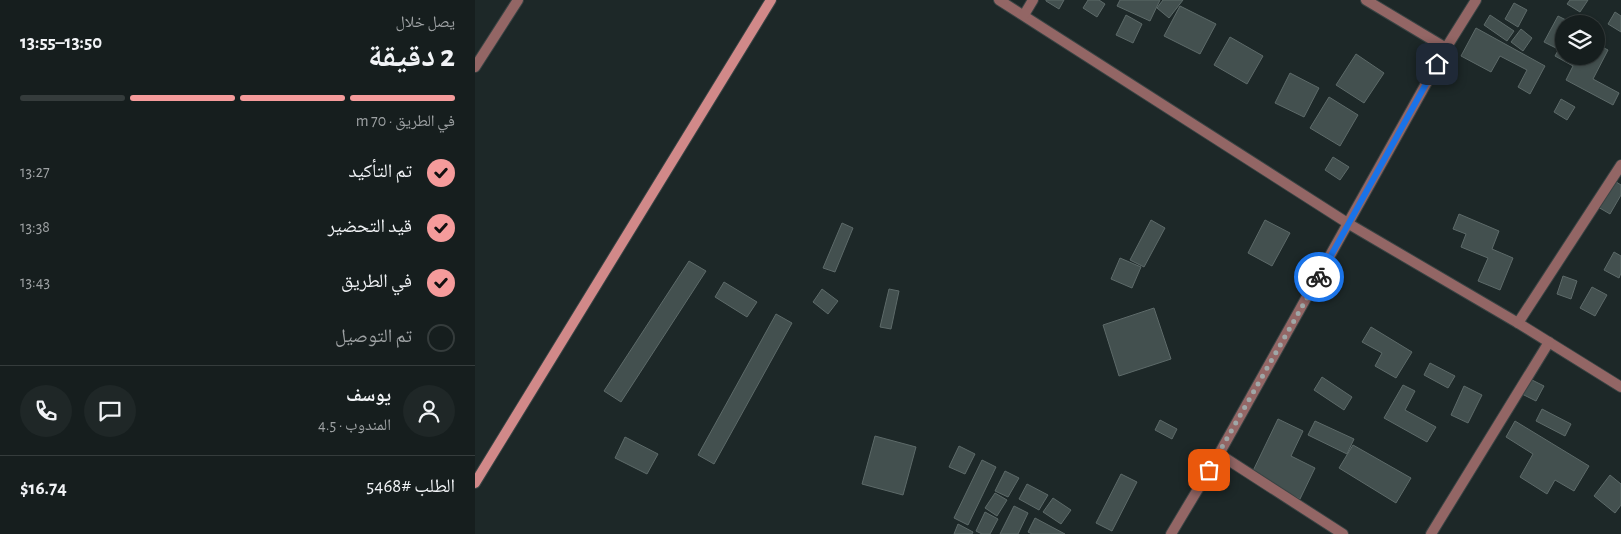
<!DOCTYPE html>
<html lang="ar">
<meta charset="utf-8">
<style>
body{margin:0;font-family:"Alegreya Sans","Noto Naskh Arabic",sans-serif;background:#1f2727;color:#f1f3f6;direction:rtl;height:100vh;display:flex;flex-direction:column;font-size:19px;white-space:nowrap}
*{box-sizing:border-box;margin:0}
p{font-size:16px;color:#9ea2a4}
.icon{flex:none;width:28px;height:28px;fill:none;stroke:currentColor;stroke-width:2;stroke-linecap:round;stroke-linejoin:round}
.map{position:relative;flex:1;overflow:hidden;direction:ltr}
.drawer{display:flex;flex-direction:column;background:#161e1e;width:475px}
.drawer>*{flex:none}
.controls{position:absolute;left:1080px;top:15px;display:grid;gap:10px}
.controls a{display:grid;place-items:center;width:50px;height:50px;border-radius:50%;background:#161e1e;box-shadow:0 1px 4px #0004,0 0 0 1px #353c3c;font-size:25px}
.pin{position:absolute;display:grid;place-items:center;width:42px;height:42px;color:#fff;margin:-21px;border-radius:10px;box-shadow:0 2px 8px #0006}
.courier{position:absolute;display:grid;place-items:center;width:50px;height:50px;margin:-25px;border:4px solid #1a73e8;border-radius:50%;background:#fff;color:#222;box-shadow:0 1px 6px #0007}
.overview em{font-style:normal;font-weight:700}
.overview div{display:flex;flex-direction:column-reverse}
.overview{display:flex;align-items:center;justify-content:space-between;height:85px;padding:0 20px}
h1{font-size:32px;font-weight:700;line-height:38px}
.bar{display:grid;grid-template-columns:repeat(4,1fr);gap:8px 5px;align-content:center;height:60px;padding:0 20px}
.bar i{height:6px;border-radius:4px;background:#353c3c}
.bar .current{background:#f59b9b}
.bar p{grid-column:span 4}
.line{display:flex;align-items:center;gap:12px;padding:0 20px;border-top:1px solid #353c3c}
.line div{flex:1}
.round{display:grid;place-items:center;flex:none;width:52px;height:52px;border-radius:26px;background:#1f2727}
ol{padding:0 20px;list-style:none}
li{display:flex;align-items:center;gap:15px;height:55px}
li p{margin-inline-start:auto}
li .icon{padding:5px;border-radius:50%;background:#f59b9b;color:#111;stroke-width:4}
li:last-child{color:#9ea2a4}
li i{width:28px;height:28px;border:2px solid #353c3c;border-radius:50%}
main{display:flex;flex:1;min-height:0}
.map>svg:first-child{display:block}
</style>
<main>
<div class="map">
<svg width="1146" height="534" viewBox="0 0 1146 534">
<rect width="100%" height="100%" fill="#1d2828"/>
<g fill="#43504f" stroke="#5d6a69">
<path d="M571 0H589L584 9 571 1Z"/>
<path d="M613 0H624L630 4 622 17 608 8Z"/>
<path d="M645 0H685L675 21 642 6Z"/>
<path d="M688 0H708L694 18 682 8Z"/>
<path d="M1095 0H1113L1105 12 1092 4Z"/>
<path d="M1039 3 1052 10 1043 27 1030 19Z"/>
<path d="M705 6 741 24 725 54 689 36Z"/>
<path d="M1140 12 1146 16V32L1133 24Z"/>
<path d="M651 15 667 24 658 43 641 35Z"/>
<path d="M1015 15 1039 31 1032 41 1009 25Z"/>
<path d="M1083 16 1097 23 1089 24V38L1083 49 1069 42Z"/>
<path d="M1001 28 1070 66 1055 94 1043 87 1052 70 1025 56 1016 72 986 56Z"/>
<path d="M1046 29 1057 38 1048 51 1036 42Z"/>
<path d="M755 37 788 56 772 84 739 65Z"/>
<path d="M1089 40V56H1121V44L1133 50 1118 79 1144 93 1138 105 1091 80 1098 66 1080 56Z"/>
<path d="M881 54 909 73 889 103 861 85Z"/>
<path d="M815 73 844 88 829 117 800 103Z"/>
<path d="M854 97 883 115 865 146 835 128Z"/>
<path d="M1086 99 1100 107 1092 120 1079 112Z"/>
<path d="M858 157 874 167 865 180 850 170Z"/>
<path d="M1138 180 1146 185V195L1135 214 1123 207Z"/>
<path d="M984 214 1024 231 1017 249 1038 258 1025 290 1003 281 1013 258 986 247 991 234 978 229Z"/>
<path d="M676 220 690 228 669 267 655 260Z"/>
<path d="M790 220 815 233 797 266 773 253Z"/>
<path d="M367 223 378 228 360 272 348 268Z"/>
<path d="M1139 252 1146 256V273L1144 278 1129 270Z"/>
<path d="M645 258 666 267 657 288 636 279Z"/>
<path d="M214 261 231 271 146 402 129 391Z"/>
<path d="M1088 276 1102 281 1096 299 1082 294Z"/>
<path d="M249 282 282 302 272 317 240 297Z"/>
<path d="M1117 287 1132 295 1120 316 1105 308Z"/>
<path d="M347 289 363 301 353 314 338 302Z"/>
<path d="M414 289 424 291 416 329 405 327Z"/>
<path d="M679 308 696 359 644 376 628 325Z"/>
<path d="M301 314 317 323 239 464 223 455Z"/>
<path d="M896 327 937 352 921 378 900 366 907 353 887 342Z"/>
<path d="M955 363 980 376 973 388 949 375Z"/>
<path d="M847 377 877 397 869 410 839 390Z"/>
<path d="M1053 378 1069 386 1061 401 1045 393Z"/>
<path d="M928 385 940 391 930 410 961 427 952 442 909 418Z"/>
<path d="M989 386 1007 395 993 423 976 415Z"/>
<path d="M1067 409 1096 424 1090 436 1061 421Z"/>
<path d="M803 419 828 431 816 456 840 468 825 499 776 475Z"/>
<path d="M685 420 702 429 697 439 680 430Z"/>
<path d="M840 421 879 439 872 454 833 435Z"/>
<path d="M1040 421 1114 466 1099 491 1080 480 1072 494 1045 477 1058 454 1031 437Z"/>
<path d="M400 436 441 447 428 495 387 484Z"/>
<path d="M150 437 183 454 172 474 140 458Z"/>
<path d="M878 445 936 478 921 503 864 468Z"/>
<path d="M484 446 500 454 490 474 474 467Z"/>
<path d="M507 460 521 467 493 525 479 518Z"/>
<path d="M530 471 544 478 533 497 520 491Z"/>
<path d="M646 474 662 482 637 531 621 523Z"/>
<path d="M1135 475 1146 484V505L1140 513 1119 496Z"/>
<path d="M552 484 573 495 564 510 544 499Z"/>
<path d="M520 493 532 500 522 516 510 508Z"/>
<path d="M578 498 596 510 586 524 568 512Z"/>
<path d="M539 506 553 513 543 534H525Z"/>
<path d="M510 512 523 519 515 534H507L501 531Z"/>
<path d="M560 518 590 534H557L553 532Z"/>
<path d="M483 524 498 532 497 534H479Z"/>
</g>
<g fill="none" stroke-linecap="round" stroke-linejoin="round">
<defs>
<g id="street">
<path d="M524 0 874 224 1043 323 1146 387"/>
<path d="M891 0 971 48"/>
<path d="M549 15 558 0"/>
<path d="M0 67 43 0"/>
<path d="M1043 323 1146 165"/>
<path d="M744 454 868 534"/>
<path d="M696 534 744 454 971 48 1001 0"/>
<path d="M956 534 1074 342"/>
</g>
<path id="secondary" d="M0 483 296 0"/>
</defs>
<use href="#street" stroke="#394343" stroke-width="12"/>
<use href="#secondary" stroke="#394343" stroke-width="12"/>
<use href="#street" stroke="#936665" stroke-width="10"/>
<use href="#secondary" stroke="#d18989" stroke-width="10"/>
</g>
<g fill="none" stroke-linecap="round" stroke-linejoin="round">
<path stroke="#9fa7a7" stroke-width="5" stroke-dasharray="0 9" d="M734 470 844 277"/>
<path stroke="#1a73e8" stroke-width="6" d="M844 277 962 64"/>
</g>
</svg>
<div class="controls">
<a><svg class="icon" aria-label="layers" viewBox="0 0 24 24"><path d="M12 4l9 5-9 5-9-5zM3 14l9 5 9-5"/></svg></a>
</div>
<div class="pin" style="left:734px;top:470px;background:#ea580c"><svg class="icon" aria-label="bag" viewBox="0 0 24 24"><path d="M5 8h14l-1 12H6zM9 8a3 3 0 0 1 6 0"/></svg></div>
<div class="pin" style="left:962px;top:64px;background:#1f2937"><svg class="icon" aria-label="home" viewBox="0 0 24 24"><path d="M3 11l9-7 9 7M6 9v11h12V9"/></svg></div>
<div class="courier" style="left:844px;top:277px"><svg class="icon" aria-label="bike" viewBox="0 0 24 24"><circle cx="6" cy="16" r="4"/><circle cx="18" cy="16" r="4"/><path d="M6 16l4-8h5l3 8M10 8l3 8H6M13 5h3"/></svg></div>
</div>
<section class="drawer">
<div class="overview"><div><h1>2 دقيقة</h1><p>يصل خلال</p></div><em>13:50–13:55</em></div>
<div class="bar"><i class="current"></i><i class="current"></i><i class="current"></i><i></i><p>في الطريق · 70 m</p></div>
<ol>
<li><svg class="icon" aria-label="check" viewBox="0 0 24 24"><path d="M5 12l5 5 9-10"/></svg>تم التأكيد<p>13:27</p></li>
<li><svg class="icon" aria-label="check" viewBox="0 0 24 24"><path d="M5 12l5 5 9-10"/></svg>قيد التحضير<p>13:38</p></li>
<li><svg class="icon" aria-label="check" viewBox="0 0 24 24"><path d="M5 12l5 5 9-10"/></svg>في الطريق<p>13:43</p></li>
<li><i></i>تم التوصيل</li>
</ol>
<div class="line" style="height:90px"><a class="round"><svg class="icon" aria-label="person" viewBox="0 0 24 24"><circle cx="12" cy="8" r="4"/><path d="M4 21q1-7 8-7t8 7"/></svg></a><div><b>يوسف</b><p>المندوب · 4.5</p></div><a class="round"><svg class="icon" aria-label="chat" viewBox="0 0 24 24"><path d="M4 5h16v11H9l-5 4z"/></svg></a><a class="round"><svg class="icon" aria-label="phone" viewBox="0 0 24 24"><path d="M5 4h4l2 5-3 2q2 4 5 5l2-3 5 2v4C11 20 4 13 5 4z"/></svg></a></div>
<div class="line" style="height:65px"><div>الطلب #5468</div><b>$16.74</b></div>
</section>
</main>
